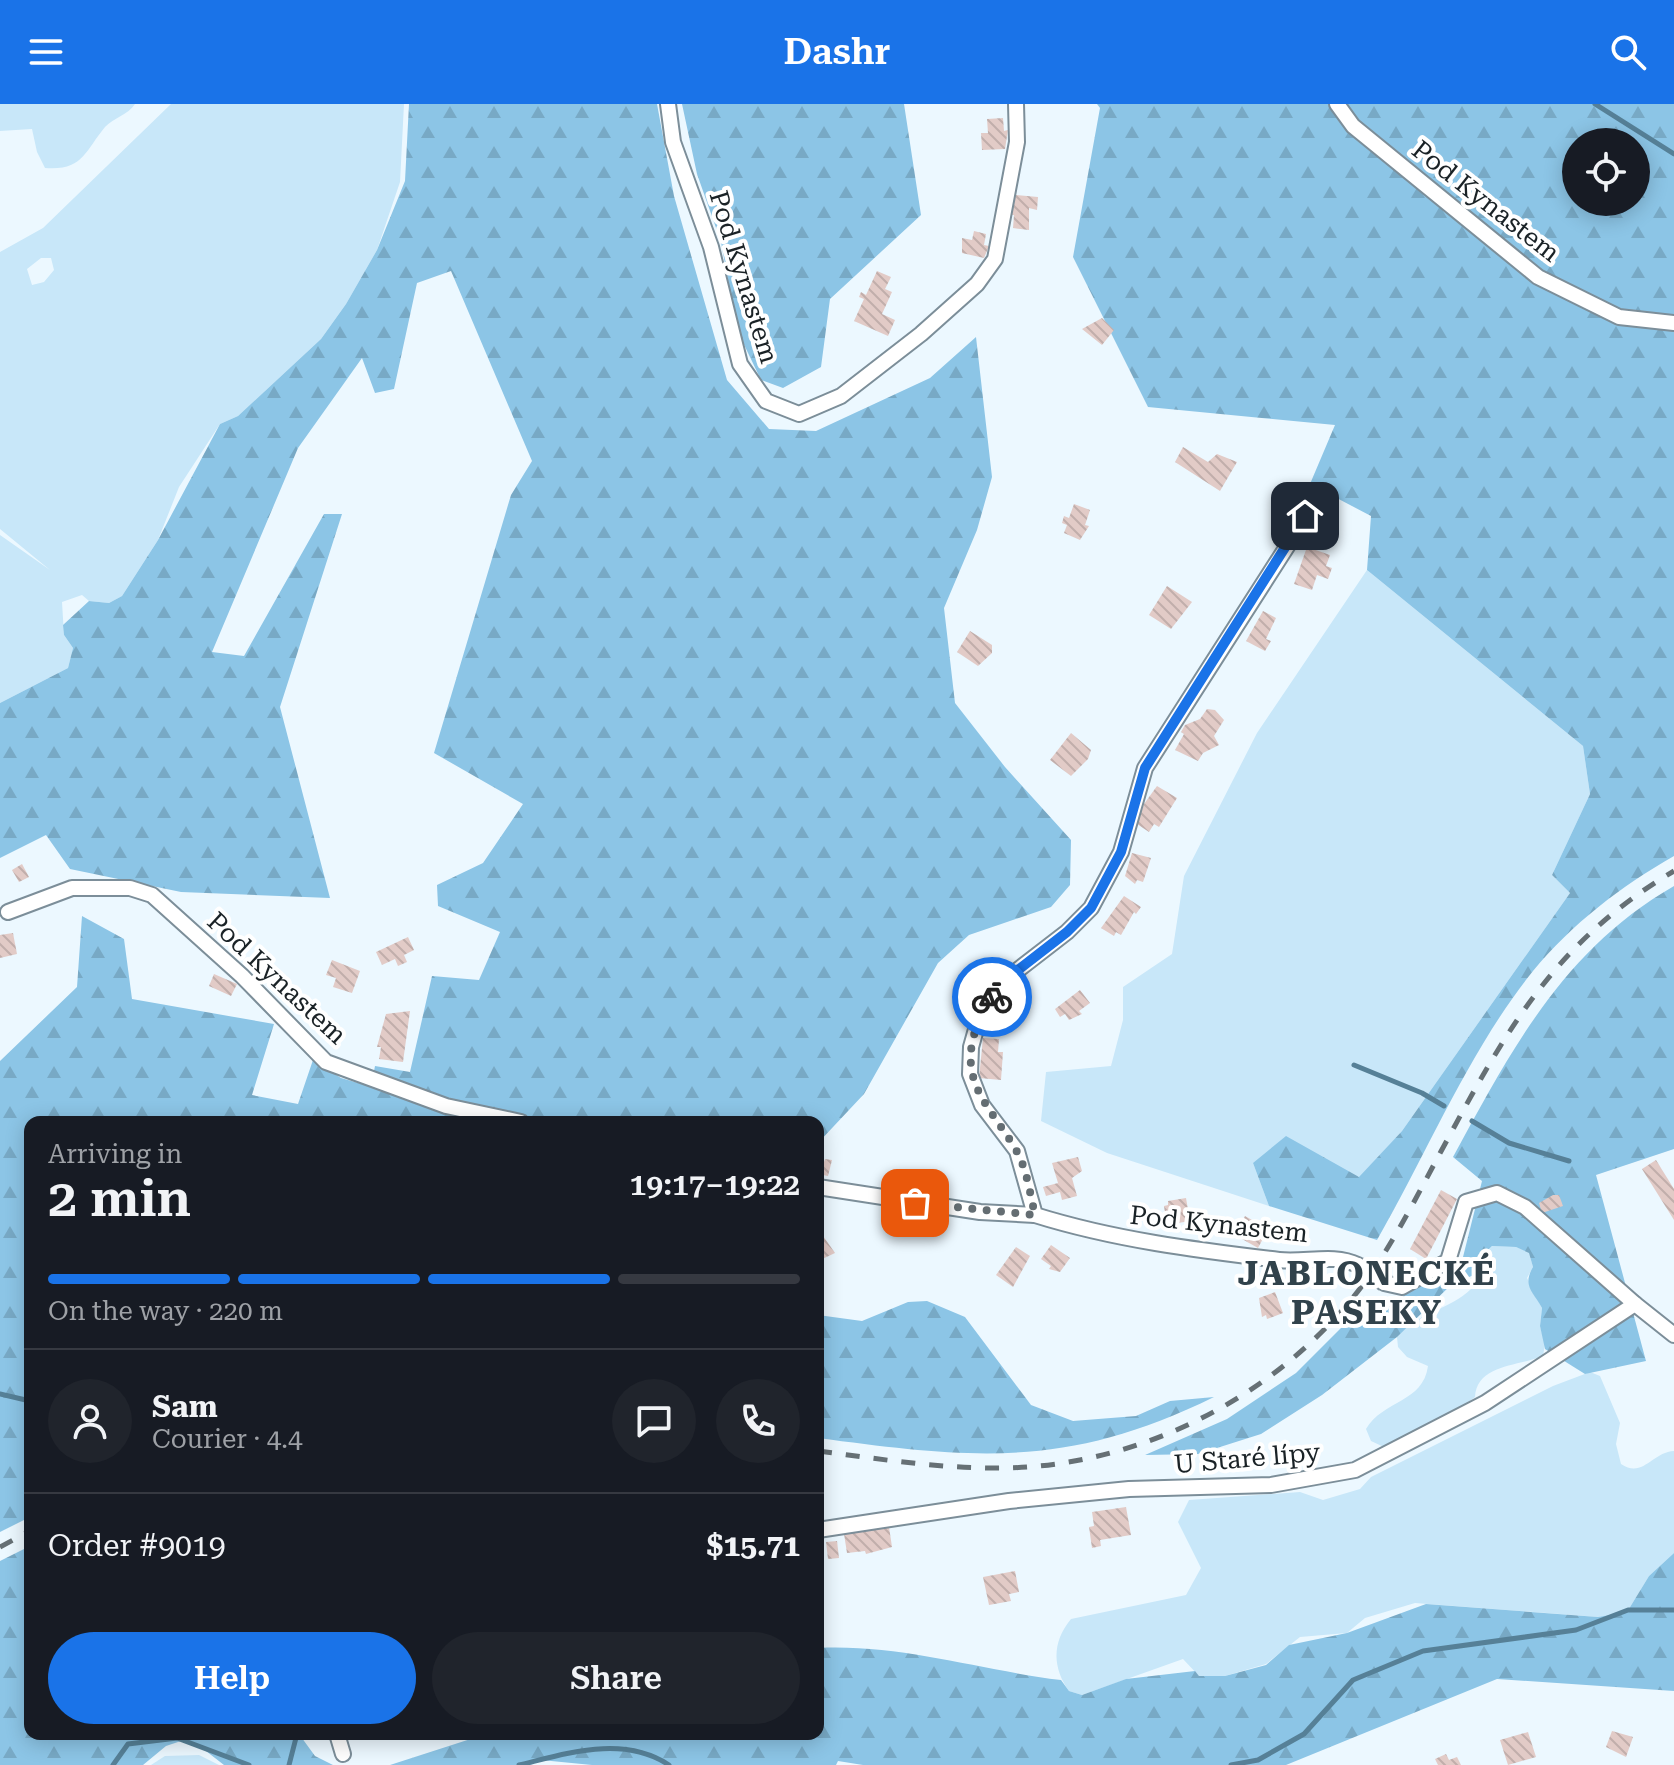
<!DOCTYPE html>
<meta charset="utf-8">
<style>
body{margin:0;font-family:"Roboto Serif",serif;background:#20242c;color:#f1f3f6;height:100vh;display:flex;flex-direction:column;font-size:30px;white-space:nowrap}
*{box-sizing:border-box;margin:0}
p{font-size:26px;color:#9ea1a6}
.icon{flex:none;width:44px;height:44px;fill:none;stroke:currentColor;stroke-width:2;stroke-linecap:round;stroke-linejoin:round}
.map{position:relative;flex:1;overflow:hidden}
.details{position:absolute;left:24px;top:1012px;width:800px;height:624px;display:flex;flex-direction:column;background:#171b24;border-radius:16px;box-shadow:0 4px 20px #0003}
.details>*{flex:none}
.controls{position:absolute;left:1562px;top:24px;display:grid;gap:16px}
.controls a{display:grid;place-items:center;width:88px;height:88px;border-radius:50%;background:#171b24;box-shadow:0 4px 20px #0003;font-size:40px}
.pin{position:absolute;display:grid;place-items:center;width:68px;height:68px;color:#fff;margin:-34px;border-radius:16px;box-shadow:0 4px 12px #0006}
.courier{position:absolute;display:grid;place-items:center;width:80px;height:80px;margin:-40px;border:6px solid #1a73e8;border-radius:50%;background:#fff;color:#222;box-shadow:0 2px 10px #0007}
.head em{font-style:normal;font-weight:600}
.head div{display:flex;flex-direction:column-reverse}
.head{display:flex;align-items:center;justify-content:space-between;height:136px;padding:0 24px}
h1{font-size:52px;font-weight:600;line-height:60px}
.bar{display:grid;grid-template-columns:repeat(4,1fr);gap:12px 8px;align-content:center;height:96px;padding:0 24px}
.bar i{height:10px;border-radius:6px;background:#363941}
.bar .selected{background:#1a73e8}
.bar p{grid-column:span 4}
.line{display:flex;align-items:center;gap:20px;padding:0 24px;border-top:2px solid #363941}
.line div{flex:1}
.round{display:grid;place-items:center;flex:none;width:84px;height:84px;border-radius:42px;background:#20242c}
.action{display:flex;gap:16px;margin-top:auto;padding:16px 24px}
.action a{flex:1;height:92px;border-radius:48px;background:#1a73e8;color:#fff;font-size:32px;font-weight:600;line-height:92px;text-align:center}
.action a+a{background:#20242c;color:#f1f3f6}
header{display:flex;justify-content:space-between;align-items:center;height:104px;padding:0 24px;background:#1a73e8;color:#fff;font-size:36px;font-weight:600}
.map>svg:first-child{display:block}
</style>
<header><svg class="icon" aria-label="menu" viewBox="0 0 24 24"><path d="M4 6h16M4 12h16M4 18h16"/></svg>Dashr<svg class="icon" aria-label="search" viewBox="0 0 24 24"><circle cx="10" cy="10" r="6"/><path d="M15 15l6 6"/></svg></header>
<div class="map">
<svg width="1674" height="1661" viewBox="0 0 1674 1661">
<defs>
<pattern id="forest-firs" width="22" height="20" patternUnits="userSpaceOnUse" patternTransform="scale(2)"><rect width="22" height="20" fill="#8cc5e6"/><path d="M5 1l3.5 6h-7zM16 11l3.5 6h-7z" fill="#78a9c5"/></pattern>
<pattern id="building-back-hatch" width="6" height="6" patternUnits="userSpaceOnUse" patternTransform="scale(2)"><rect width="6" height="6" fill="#e2cbc7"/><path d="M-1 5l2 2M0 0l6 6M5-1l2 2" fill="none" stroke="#c1aeab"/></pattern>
</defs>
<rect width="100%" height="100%" fill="#ecf8ff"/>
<g fill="#c8e7f9" fill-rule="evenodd">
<path d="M0 0H135C128 11 113 14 105 23 85 47 83 67 45 64L37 48 32 25 0 27Z"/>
<path d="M171 0H404L400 78 377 146 346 200 321 235 238 312 220 320 179 383 158 436 122 492 109 499 89 497 82 491 62 498 64 531 73 544 68 564 0 599V431L50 466 0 425V148L43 124ZM41 154H51L54 166 44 178 32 181 27 165Z"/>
<path d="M1367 466 1583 642 1590 690 1552 771 1570 789 1402 1027 1359 1074 1253 1059 1269 1102 1107 1049 1041 1017 1046 968 1111 962 1123 916V883L1172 850 1184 772 1257 629Z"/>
<path d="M1492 1142 1516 1143 1529 1148 1533 1163 1527 1174 1542 1204 1540 1222 1545 1240 1543 1252C1519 1262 1477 1260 1475 1293L1451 1311 1386 1344 1371 1337 1366 1325C1383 1296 1423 1299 1428 1262L1407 1253 1398 1243 1397 1233C1418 1208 1451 1205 1471 1185 1487 1167 1480 1156 1492 1142Z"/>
<path d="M1590 1268 1600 1272 1620 1319 1616 1340 1621 1360C1643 1375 1652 1348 1674 1347V1449L1649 1472 1627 1508 1598 1513 1415 1499 1365 1514 1347 1529 1300 1533 1266 1560 1225 1572H1199L1183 1555 1082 1591 1069 1587C1052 1563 1052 1538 1071 1515L1186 1491 1201 1464 1178 1418 1189 1396 1300 1388 1323 1396 1360 1385 1371 1373 1553 1282Z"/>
<path d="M199 1651 219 1661H151L165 1652Z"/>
</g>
<g fill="url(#forest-firs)" fill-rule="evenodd">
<path d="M409 0H657L674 92 727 276 769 325 816 327 930 274 976 233 992 373 977 426 944 504 955 599 1005 663 1071 736 1070 781 1051 803 969 831 938 859 864 990 818 1039V1018H544L445 995 373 972 375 962 410 968 432 872 479 876 500 828 438 802 437 781 483 759 523 700 434 649 511 391 532 357 451 167 417 179 394 285 375 289 362 254 298 344 212 548 244 552 324 410H342L280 603 330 794 181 788 70 765 46 731 0 754V599L68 564 73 544 64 531 63 521 89 497 109 499 122 492 158 436 220 320 238 312 321 235 346 200 377 146 405 77Z"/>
<path d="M682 0H904L921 111 830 195 821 263 783 284 761 276 737 226 721 138 697 70Z"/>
<path d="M1097 0H1674V752C1621 782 1572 820 1533 867 1470 945 1427 1049 1377 1136L1269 1102 1253 1059 1286 1032 1359 1073 1402 1027 1570 789 1552 771 1590 690 1583 642 1367 466 1371 412 1310 380 1335 321 1148 303 1073 153 1100 4ZM1576 38H1636V98H1576Z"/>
<path d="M1674 782V1045L1596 1071 1646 1257 1585 1270 1545 1245 1540 1222 1542 1204C1533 1187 1522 1182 1533 1163L1529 1149 1516 1143 1492 1142 1485 1149V1166L1451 1181 1397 1233 1322 1291 1261 1330 1198 1350 1145 1351 1227 1315 1296 1269 1355 1210 1392 1199 1463 1153 1482 1077 1453 1053C1512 945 1563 846 1674 782Z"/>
<path d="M82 812 124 835 132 895 274 920 252 991 298 1000 313 956 341 974 494 1018H30V1413L0 1428V957L77 883Z"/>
<path d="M927 1197 965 1213 1031 1301 1073 1317 1136 1312 1170 1297 1214 1293C1067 1365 975 1355 818 1334V1211L862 1217 908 1198Z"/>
<path d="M30 1442V1630H299L315 1652 333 1661H224L197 1640 184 1636 166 1642 143 1661H0V1457Z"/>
<path d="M1674 1449V1587L1497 1575 1286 1661H863L838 1657 836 1661H592L541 1656 530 1661H390L486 1630H818V1544C901 1540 979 1566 1061 1576L1069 1587 1082 1591 1126 1575 1195 1567 1199 1572H1225L1266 1561 1289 1541 1347 1529 1426 1500 1598 1513 1627 1508 1649 1472Z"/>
</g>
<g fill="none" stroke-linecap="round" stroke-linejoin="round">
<g stroke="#568097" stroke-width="5">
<path d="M1595 0 1674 50"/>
<path d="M1354 961 1422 989 1444 1002"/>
<path d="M1472 1017 1509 1039 1569 1057"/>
<path d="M0 1290 30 1297"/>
<path d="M113 1661 128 1640 177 1634 249 1661"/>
<path d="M289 1661 297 1630"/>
<path d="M519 1661C569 1649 623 1631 669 1661"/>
<path d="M1231 1661 1258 1656 1304 1630 1353 1576 1423 1547 1576 1526 1628 1506H1674"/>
</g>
</g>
<g fill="url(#building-back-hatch)">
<path d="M1003 14 1004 27 1008 26 1005 45 982 46 981 29H988L987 15Z"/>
<path d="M1016 91 1038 93 1037 106 1029 104V126L1013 124 1014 111H1010Z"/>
<path d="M974 127 986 130 984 141 989 142 984 154 962 149V134L972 136Z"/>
<path d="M877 167 891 173 885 185 892 188 882 210 895 216 888 232 854 217 864 195 859 193 861 188 866 191Z"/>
<path d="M1102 214 1114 226 1102 241 1082 225Z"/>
<path d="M1183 343 1208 358 1217 350 1237 358 1220 387 1175 358Z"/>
<path d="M1074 400 1090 406 1085 421 1089 422 1080 436 1064 429 1067 421 1062 419 1064 412 1069 414Z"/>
<path d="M1307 443 1330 451 1326 462 1332 464 1328 475 1317 471 1312 486 1294 480Z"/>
<path d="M1167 482 1192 498 1171 525 1149 511Z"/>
<path d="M1263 507 1276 514 1266 535 1271 537 1265 547 1246 537Z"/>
<path d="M970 527 992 541V549L978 562 957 548Z"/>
<path d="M1207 605 1215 606 1224 616 1214 632 1219 641 1203 649 1198 657 1175 646 1184 630 1181 628 1185 621 1200 615Z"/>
<path d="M1071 629 1091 646 1088 655 1071 672 1050 656Z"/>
<path d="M1157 682 1177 694 1159 723 1154 720 1149 728 1137 720 1144 700Z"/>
<path d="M1132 749 1151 754 1143 778 1137 776 1135 780 1125 772Z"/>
<path d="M22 760 29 773 19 778 12 766Z"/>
<path d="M1124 792 1141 803 1136 810 1134 808 1121 831 1116 828 1114 832 1101 824Z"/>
<path d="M13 829 17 850 0 854V831Z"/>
<path d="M408 833 414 846 404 851 407 858 398 862 395 855 382 861 376 848Z"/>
<path d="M332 856 360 867 352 889 333 883 336 874 326 871Z"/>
<path d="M214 870 237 880 231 892 209 882Z"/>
<path d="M1080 886 1090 899 1079 907 1082 910 1069 916 1065 910 1060 913 1055 905Z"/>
<path d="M410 907 403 958 379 955 381 943H377L386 910Z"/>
<path d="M983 934 999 935 998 948H1003L1001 976 979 974Z"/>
<path d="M1078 1053 1082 1067 1072 1074 1077 1092 1062 1096 1060 1088 1046 1092 1043 1083 1058 1079 1052 1059Z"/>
<path d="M825 1055 832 1056 828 1072 818 1070V1061H823Z"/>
<path d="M1656 1056 1674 1085V1116L1642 1065Z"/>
<path d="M1441 1086 1457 1095 1426 1155 1410 1145Z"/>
<path d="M1553 1091H1559L1563 1102 1542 1109 1539 1099Z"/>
<path d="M1186 1094 1190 1117 1172 1120 1171 1116 1166 1117 1164 1102 1168 1101V1097Z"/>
<path d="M1245 1112 1268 1125 1258 1144 1235 1131Z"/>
<path d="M821 1129 835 1149 818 1157V1131Z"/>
<path d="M1051 1141 1070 1154 1060 1168 1049 1165 1051 1162 1041 1155Z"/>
<path d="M1016 1143 1030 1152 1013 1183 996 1171Z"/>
<path d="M1275 1188 1283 1209 1267 1215 1266 1211 1262 1213 1259 1194Z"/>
<path d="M1126 1403 1131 1431 1100 1436 1101 1442 1092 1444 1089 1423 1094 1422 1092 1408Z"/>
<path d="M889 1423 892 1443 866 1450 865 1447 847 1449 844 1430Z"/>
<path d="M837 1437 839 1454 828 1455 826 1438Z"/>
<path d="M1015 1467 1019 1488 1009 1490 1011 1497 989 1501 983 1473Z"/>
<path d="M1612 1627 1633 1633 1626 1653 1606 1643Z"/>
<path d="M1528 1628 1536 1653 1508 1661 1500 1636Z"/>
<path d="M1446 1650 1449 1656 1457 1653 1461 1661H1438L1435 1655Z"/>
</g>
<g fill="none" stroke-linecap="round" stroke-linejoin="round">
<defs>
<g id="street">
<path d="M668 0 673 38 711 143 740 260 766 297 799 310 841 292 921 230 977 180 995 155 1017 38 1016 0"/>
<path d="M1337 0 1353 22 1538 173 1619 213 1674 219"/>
<path d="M1312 396 1297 427 1145 664 1121 748 1091 804 1067 828 1014 869 982 904 971 943 970 970 982 1001 1017 1047 1035 1111C1115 1136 1196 1146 1279 1156 1306 1159 1333 1149 1358 1161"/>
<path d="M8 808 72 784H130L152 791 242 872 326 958 446 1002 521 1018"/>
<path d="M818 1083 980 1108 1035 1111"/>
<path d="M1384 1179 1402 1183 1448 1157 1466 1098 1497 1089 1525 1103 1635 1200"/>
<path d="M818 1426 1009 1397 1129 1385 1271 1381 1355 1366 1485 1299 1635 1200 1674 1231"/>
<path d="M337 1630 343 1650"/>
</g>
</defs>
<use href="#street" stroke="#7c8e99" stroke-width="18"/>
<use href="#street" stroke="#fff" stroke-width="14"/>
<g stroke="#667075" stroke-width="5" stroke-dasharray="14 14" stroke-linecap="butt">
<path d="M818 1347C880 1355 942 1365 1004 1364 1146 1362 1289 1286 1370 1171 1399 1129 1421 1084 1445 1040 1508 923 1556 837 1674 767"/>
<path d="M0 1443 30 1427"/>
</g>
<defs>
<path id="street-bridge" d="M1358 1161 1384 1179"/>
</defs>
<use href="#street-bridge" stroke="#7c8e99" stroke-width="18" stroke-linecap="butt"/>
<use href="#street-bridge" stroke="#fff" stroke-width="14"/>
</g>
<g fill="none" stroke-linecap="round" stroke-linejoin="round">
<path stroke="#646d72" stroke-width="8" stroke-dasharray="0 14.4" d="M915 1099 1035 1111C1030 1090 1027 1065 1016 1046 993 1006 960 981 974 931 978 916 981 905 992 893"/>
<path stroke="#1a73e8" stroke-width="10" d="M992 893 1014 869 1067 828 1091 804 1121 748 1145 664 1305 412"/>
</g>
<g text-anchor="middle" stroke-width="8" stroke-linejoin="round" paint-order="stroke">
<g font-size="26" fill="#1a2226" stroke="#fff">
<text transform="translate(1486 97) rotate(38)" y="9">Pod Kynastem</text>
<text transform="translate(744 173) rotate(73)" y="9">Pod Kynastem</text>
<text transform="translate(277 874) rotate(43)" y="9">Pod Kynastem</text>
<text transform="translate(1219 1120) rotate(6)" y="9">Pod Kynastem</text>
<text transform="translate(1247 1354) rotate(-5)" y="9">U Staré lípy</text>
</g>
<g font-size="34" font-weight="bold" letter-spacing="2" fill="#31424b" stroke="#fff">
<text x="1367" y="1181">JABLONECKÉ<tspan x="1367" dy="39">PASEKY</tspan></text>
</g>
</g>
</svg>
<div class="controls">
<a><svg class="icon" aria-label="locate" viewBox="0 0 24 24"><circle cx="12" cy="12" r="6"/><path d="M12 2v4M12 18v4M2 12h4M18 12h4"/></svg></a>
</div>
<div class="pin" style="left:915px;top:1099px;background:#ea580c"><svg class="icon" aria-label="bag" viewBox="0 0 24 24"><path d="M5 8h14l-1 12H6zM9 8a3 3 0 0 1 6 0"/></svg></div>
<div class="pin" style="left:1305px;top:412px;background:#1f2937"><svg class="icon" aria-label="home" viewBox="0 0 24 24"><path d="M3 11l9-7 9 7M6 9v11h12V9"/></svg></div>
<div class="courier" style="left:992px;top:893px"><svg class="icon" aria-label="bike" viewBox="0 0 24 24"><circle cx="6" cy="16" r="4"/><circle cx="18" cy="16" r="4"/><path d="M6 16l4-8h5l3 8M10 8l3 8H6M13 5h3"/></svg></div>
<section class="details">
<div class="head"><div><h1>2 min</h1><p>Arriving in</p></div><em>19:17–19:22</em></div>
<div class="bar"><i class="selected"></i><i class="selected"></i><i class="selected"></i><i></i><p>On the way · 220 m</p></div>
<div class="line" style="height:144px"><a class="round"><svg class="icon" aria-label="person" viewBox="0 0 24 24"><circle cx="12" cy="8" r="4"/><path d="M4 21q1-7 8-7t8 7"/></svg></a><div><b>Sam</b><p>Courier · 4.4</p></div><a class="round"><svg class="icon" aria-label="chat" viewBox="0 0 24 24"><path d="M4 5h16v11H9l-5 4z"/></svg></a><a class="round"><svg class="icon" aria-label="phone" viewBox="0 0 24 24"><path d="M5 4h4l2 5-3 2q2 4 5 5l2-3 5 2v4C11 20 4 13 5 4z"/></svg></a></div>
<div class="line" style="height:104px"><div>Order #9019</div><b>$15.71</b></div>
<div class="action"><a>Help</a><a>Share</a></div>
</section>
</div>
